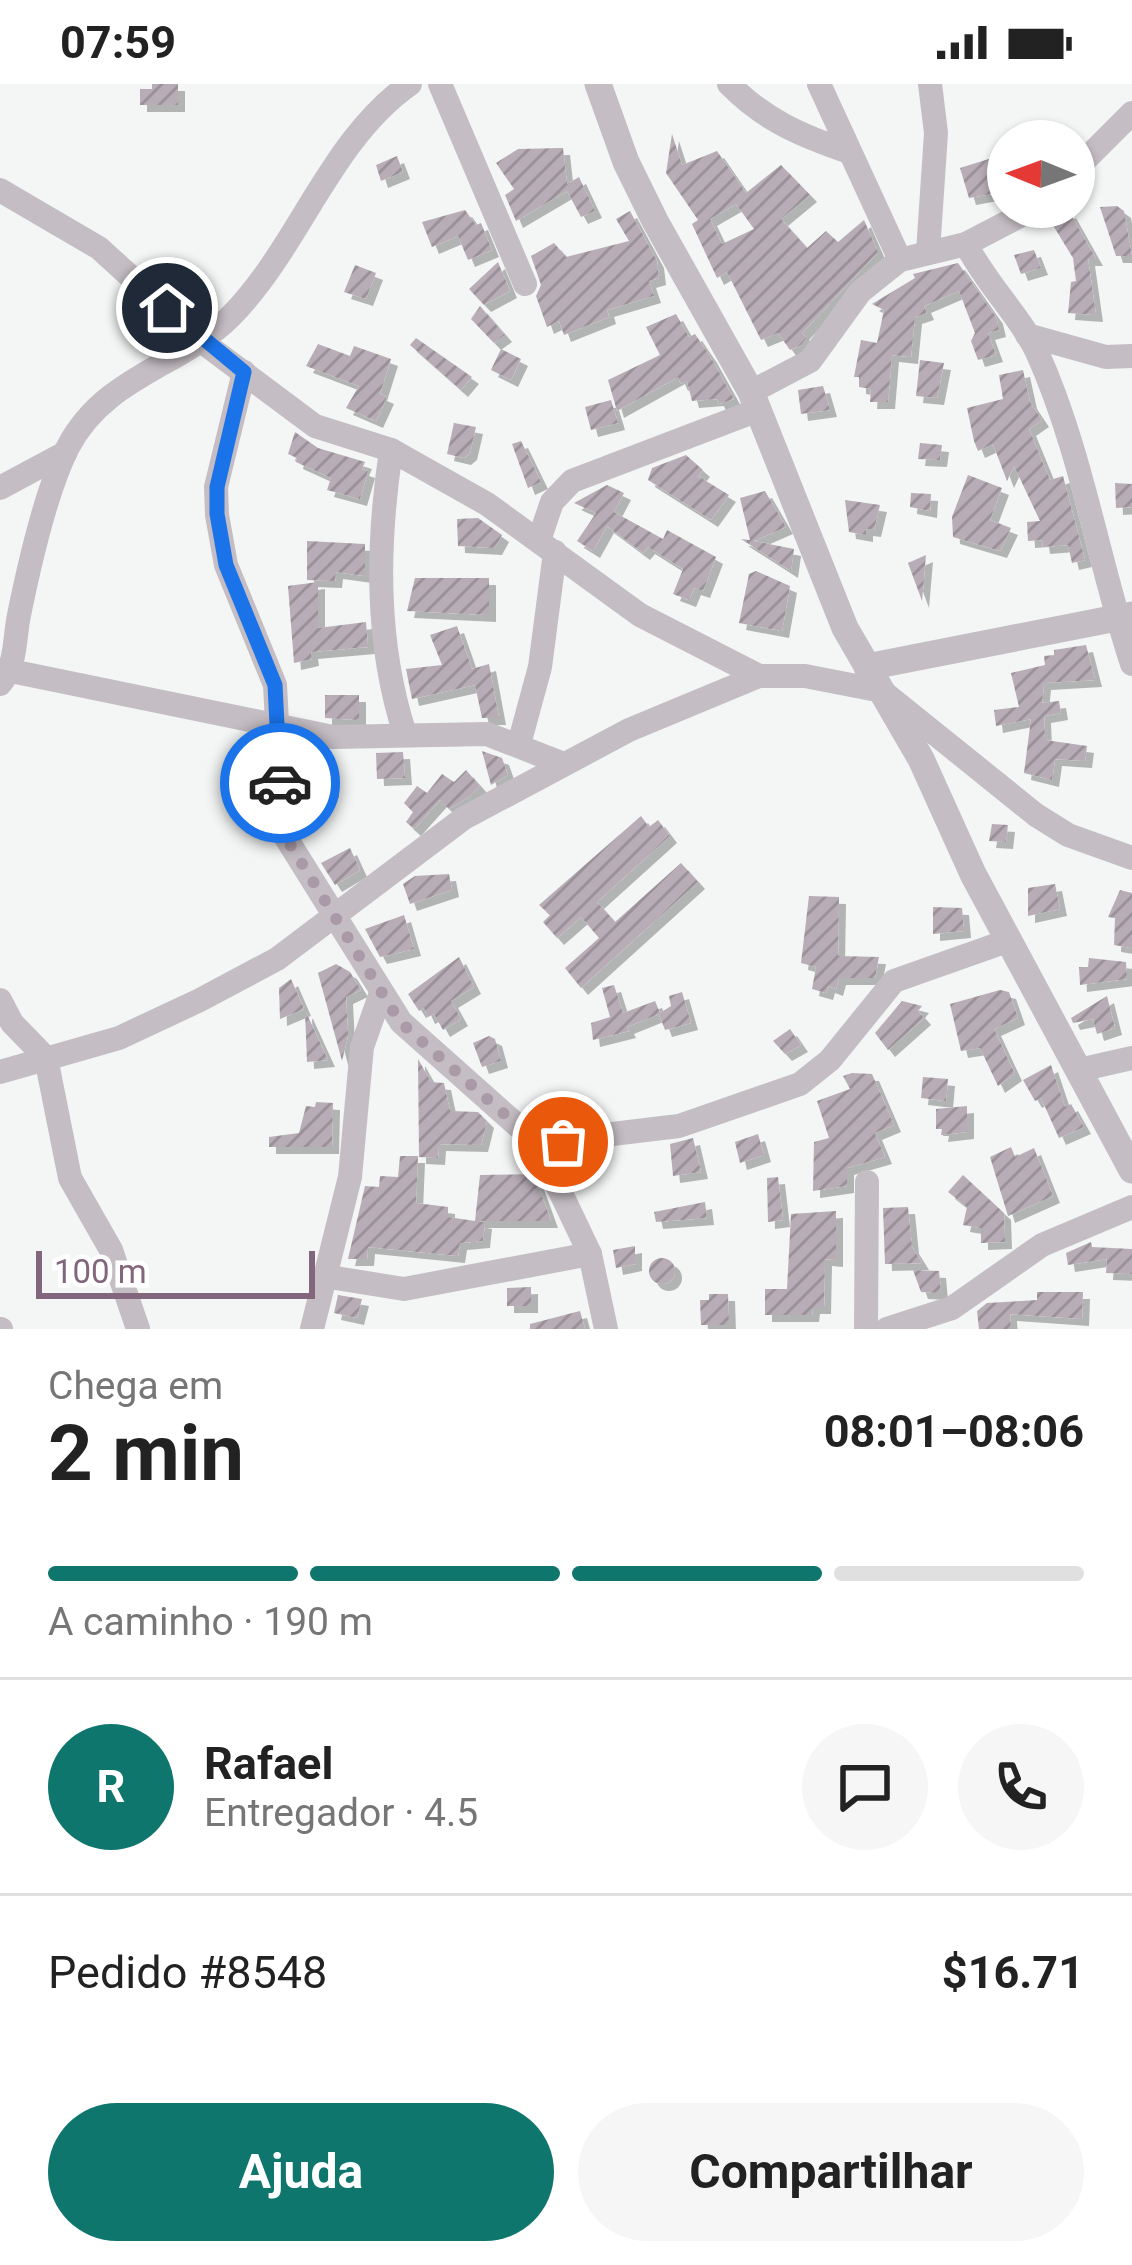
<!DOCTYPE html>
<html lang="pt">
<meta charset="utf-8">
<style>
body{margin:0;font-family:Roboto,sans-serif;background:#f6f6f6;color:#222;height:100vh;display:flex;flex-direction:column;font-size:45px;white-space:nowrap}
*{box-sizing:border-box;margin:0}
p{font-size:39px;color:#767676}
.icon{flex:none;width:66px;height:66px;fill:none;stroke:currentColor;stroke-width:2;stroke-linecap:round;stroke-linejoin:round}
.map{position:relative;height:1245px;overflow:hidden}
.panel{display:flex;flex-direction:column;background:#fff;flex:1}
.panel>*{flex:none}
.needle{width:78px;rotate:271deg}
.tools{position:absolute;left:987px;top:36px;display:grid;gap:24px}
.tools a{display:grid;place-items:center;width:108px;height:108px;border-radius:50%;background:#fff;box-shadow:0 3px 9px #0004;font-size:60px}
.scale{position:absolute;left:36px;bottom:30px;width:279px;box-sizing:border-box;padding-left:12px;border:6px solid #82677c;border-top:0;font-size:33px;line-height:42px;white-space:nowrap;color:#82677c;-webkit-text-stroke:9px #fff;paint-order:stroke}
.pin{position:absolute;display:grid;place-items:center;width:102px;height:102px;color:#fff;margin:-51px;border:6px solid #fff;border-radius:50%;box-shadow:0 3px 12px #0007}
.courier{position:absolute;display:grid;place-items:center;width:120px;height:120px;margin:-60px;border:9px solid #1a73e8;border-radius:50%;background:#fff;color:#222;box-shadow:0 3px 15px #0007}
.head em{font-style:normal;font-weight:700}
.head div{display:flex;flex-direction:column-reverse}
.head{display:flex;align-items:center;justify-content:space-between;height:204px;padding:0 48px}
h1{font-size:78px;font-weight:700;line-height:90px}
.bar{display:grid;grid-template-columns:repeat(4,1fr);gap:18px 12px;align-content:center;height:144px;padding:0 48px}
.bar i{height:15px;border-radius:9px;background:#e0e0e0}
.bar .selected{background:#0f766e}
.bar p{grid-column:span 4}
.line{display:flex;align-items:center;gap:30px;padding:0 48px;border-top:3px solid #e0e0e0}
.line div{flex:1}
.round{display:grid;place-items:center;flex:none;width:126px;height:126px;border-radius:63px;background:#f6f6f6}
.primary-button{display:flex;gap:24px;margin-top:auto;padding:24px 48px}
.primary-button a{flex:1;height:138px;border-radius:72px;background:#0f766e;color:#fff;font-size:48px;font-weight:700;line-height:138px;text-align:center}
.primary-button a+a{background:#f6f6f6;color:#222}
.status{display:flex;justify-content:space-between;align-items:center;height:84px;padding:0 60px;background:#fff;direction:ltr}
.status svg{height:33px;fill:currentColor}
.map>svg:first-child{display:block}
</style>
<div class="status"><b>07:59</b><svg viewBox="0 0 49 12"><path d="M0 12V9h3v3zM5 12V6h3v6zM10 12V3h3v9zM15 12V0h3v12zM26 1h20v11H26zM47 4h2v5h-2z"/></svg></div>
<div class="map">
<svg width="1132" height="1245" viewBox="0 0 1132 1245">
<defs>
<pattern id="building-hatch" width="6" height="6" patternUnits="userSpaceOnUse" patternTransform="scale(3)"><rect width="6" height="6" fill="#b8adb6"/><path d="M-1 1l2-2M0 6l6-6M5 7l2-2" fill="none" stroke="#9b9199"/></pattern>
<filter id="shadow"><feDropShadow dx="7" dy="7" stdDeviation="0" flood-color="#0004"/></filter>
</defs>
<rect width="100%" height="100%" fill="#f3f6f5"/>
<g fill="url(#building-hatch)" fill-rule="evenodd" filter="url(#shadow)">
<path d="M152 0H178V21H140V5H152Z"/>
<path d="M672 50 682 81 717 67 746 109 781 81 810 111 781 135 807 164 826 147 838 158 864 136 878 168 802 249 807 254 801 261 790 266 778 249 761 256 727 188 717 194 692 140 698 136 666 89ZM736 120 754 145 722 160 710 135Z"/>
<path d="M563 64 567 100 579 93 595 127 581 133 567 107 516 137 505 111 514 105 496 79 518 65Z"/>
<path d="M397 72 403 88 381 97 376 81Z"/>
<path d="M995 73H1008V107L969 114 960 84Z"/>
<path d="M1117 122 1124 127 1132 172H1116L1100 123Z"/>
<path d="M465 126 476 141 481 139 492 166 468 176 458 152 432 163 422 138Z"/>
<path d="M630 127 657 177 659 194 649 197 654 212 607 226 609 233 564 251 559 237 547 243 536 212 541 201 531 172 554 159 566 173 629 157 616 135Z"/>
<path d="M1069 127 1096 175H1088L1096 231 1068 229 1071 198 1076 197 1073 174 1051 138Z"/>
<path d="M1034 166 1041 184 1021 190 1014 171Z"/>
<path d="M498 178 510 207 484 221 469 205Z"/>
<path d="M958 179 996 233 999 246 988 249 996 271 978 276 971 257 975 249 959 207 924 222 927 229 915 233 911 273 892 271 888 318H870L871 305 859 303V293H854L861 256 877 259 884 226 872 220 915 194 913 190Z"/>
<path d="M355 181 376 189 366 215 344 208Z"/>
<path d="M480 222 505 251 494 259 471 235Z"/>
<path d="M676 230 689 253 695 250 710 272 734 315 719 320 717 315 692 317 687 297 681 300 678 293 617 327 608 296 660 271 646 243Z"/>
<path d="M416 254 472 293 461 306 410 261Z"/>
<path d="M318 260 350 272 354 262 391 275 380 310 387 313 376 337 346 324 359 302 306 282Z"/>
<path d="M501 265 521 275 511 296 491 286Z"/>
<path d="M920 276 944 279 937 314 916 312Z"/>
<path d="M1023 286 1030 318 1042 336 1029 345 1050 396 1063 392 1085 476 1072 479 1068 461 1043 463 1042 456 1028 457 1027 438 1040 437 1014 382 1007 397 993 360 978 367 974 357 967 324 1003 315 999 291Z"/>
<path d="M823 302 830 326 801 330 798 306Z"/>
<path d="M611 316 618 339 591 346 585 323Z"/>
<path d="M454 339 476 343 470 369 464 374 447 370Z"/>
<path d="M295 348 318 364 365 378 362 385 368 387 360 415 327 406 331 394 296 378 297 374 288 370Z"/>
<path d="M521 357 541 398 528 404 512 360Z"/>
<path d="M920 359 942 361 940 376 918 375Z"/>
<path d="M686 371 703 386 698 392 729 411 711 436 648 396 652 384Z"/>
<path d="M968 391 1002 404 990 436 1011 444 1000 467 953 453 952 433Z"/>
<path d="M1115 399 1132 400V423L1116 424Z"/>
<path d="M607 401 624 409 614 428 663 455 667 446 716 473 703 507 694 504 689 516 673 510 683 485 648 463 643 469 607 442 593 467 577 457 596 429 574 419Z"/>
<path d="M765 407 786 443 754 457 794 465 791 487 741 455 750 456 740 414Z"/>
<path d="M911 409 931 410 930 427 910 423Z"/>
<path d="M845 416 880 421 874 446 866 445V451L849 448Z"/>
<path d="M478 434 502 451 495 464 458 462 457 435Z"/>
<path d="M307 457 365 460V492L336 488 335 497 307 496Z"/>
<path d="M926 471 922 517 908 479Z"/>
<path d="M756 487 790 502 782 547 739 539 749 490Z"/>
<path d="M415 494H489V531L407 527Z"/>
<path d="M318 498V544L366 538 368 563 311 568 312 575 294 579 288 502Z"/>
<path d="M457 542 472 585 489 580 499 634H482L475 601 412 615 406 585 442 581 430 551Z"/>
<path d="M1086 561 1095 596 1044 599 1042 619 1059 617 1061 629 1044 632 1045 656 1087 662 1085 677 1055 675 1052 696 1024 689 1031 635 996 642 994 626 1019 623 1011 589 1045 581 1044 572 1054 571V566Z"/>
<path d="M325 611H359V636L325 634Z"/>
<path d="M482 667 502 674 508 691 491 701Z"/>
<path d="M403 668 405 694 377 695 376 669Z"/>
<path d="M332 686V707H297L296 689Z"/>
<path d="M466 686 480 702 469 713 449 725 440 716 414 745 406 738 413 728 404 719 417 702 427 709 442 690 454 698Z"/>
<path d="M641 732 649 743 658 736 670 752 597 818 615 838 681 779 698 798 581 904 565 884 599 854 581 833 557 854 543 838 550 831 539 821Z"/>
<path d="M992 740 1008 741 1006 758 989 757Z"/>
<path d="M350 764 360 786 335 801 321 779Z"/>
<path d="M449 790 452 806 410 820 403 800 415 792Z"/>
<path d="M1055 800 1060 825 1028 832V804Z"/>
<path d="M1120 806 1132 809V864L1114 861 1115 834 1108 833Z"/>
<path d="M809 812 839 813 838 872 879 873 875 894H839L836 905 828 902 826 909 812 905 816 883 801 879Z"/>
<path d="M933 823 962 824 964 847 933 850Z"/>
<path d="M404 831 414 865 380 873 365 845Z"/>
<path d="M459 873 474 903 451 917 461 935 443 946 434 930 428 933 424 924 419 927 408 910Z"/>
<path d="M1089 874 1126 878 1127 895 1080 901 1079 883H1088Z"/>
<path d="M336 880 350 888 361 906 346 913 348 952 342 977 318 889Z"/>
<path d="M291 895 304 925 280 935 279 904Z"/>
<path d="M614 901 623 929 655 917 660 929 671 922 669 912 682 908 691 939 665 946 659 930 627 943 629 947 593 956 591 939 610 933 602 904Z"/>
<path d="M1000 906 1009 908 1018 934 994 945 1015 990 998 1002 980 964 961 967 950 920Z"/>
<path d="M1107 912 1115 944 1097 950 1093 935 1073 939 1071 934Z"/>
<path d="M902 917 922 922 918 927 924 934 888 966 875 949Z"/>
<path d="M305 928H306L328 976 307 978Z"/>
<path d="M790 945 801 961 785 970 773 957Z"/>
<path d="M489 952 495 955 501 977 482 983 473 959Z"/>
<path d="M418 975 431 998 444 999 450 1027 478 1028 487 1037 481 1061 439 1060 438 1074 419 1073Z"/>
<path d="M1051 981 1065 1023 1071 1020 1084 1043 1059 1054 1041 1014 1035 1017 1023 996Z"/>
<path d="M852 989 872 990 894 1041 875 1049 885 1073 847 1084V1102L813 1107 814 1058 829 1054 817 1017 850 1005 843 992Z"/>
<path d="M923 993 948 995 946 1017 921 1014Z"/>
<path d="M316 1018 333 1019 332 1063H269V1053L299 1049 306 1022 315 1023Z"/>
<path d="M967 1022V1048L941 1051 942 1045H936V1025Z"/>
<path d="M758 1050 764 1071 740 1079 735 1058Z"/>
<path d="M693 1054 701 1088 673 1092 670 1060Z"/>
<path d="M1011 1063 1015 1073 1034 1064 1053 1112 1008 1132 990 1073Z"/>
<path d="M400 1072H418L416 1119 448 1123V1133L475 1137 480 1091 534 1090 551 1137H479L485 1138 483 1157 460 1159 458 1172 368 1163 367 1175H348L365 1102 379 1103 380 1092 398 1093Z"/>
<path d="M963 1091 1004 1129 1005 1158 981 1159V1144L963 1141 967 1123 948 1108Z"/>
<path d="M778 1093 783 1136 768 1138 767 1094Z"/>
<path d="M705 1118 707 1134 656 1138 654 1128Z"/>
<path d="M908 1123 912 1163 922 1179 885 1180 883 1124Z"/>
<path d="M836 1127V1176L825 1175 824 1223H813L812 1231H765V1205H787L791 1130Z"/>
<path d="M1091 1158 1092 1163 1132 1165V1190L1106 1189 1107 1175 1068 1181 1066 1169Z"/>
<path d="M635 1162V1180L616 1184 613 1166Z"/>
<circle cx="662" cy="1187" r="13"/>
<path d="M913 1186 939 1187 941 1209 921 1208Z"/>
<path d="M531 1203V1222H507V1204Z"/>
<path d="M1037 1208H1083L1082 1235 1010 1230 1011 1245H979L977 1227 987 1219 1037 1216Z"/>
<path d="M709 1210H728L729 1241H701L700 1216H709Z"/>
<path d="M338 1211 362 1215 357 1234 334 1229Z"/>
<path d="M580 1227 585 1245H530V1240Z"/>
</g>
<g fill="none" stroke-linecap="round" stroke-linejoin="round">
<g stroke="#c4bdc3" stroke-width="24">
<path d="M440 0 525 200"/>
<path d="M729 0C764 36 802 52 849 68"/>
<path d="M819 0 900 176"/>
<path d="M1074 87 1132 29"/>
<path d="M0 106 99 164 201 257 315 342 391 366 487 420 640 531 759 592"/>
<path d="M966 160C986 200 1021 233 1037 268 1082 368 1098 477 1132 580"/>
<path d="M928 168 936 49 930 0"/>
<path d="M1027 251 1106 273 1132 272"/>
<path d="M244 288 216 403 217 431 226 481 275 601 283 749 401 938 537 1059 590 1170 606 1245"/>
<path d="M751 308 810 277 860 208 900 176 966 160 1037 123"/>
<path d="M391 366C377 461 375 558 405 650"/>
<path d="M0 404 65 369"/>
<path d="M539 456 552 418 572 397 758 326"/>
<path d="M11 587 333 653 487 650 561 679"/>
<path d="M0 600C17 580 14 555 19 531 29 482 46 406 68 363 105 292 180 283 231 232 299 163 330 56 410 0"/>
<path d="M519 660 540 583 555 468"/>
<path d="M0 916 12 939 46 974 70 1094 111 1166 138 1245"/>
<path d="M1079 986 1132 974"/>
<path d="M0 988 119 954 200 916 277 875 464 734 629 646 759 592H805L882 607 1036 731 1068 751 1132 774"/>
<path d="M537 1059 679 1042 800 1000 830 976 894 897 1010 856"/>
<path d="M323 1192 404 1205 590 1170"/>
<path d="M0 1245H1"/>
<path d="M312 1245 350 1093 362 963 381 909"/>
<path d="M866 1245 867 1098"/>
<path d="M887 1245 952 1224 1042 1161 1132 1123"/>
</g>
<g stroke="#c4bdc3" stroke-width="27">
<path d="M598 0 626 78 655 137 751 308 845 544 921 675 973 790 1132 1086"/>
<path d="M867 583 1132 531"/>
</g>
</g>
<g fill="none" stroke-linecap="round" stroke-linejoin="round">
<path stroke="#aa99a6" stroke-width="12" stroke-dasharray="0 21.6" d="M280 699 283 749 400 938 537 1059 563 1058"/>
<path stroke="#1a73e8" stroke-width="15" d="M167 224 244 288 217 403V430L226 481 275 601 280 699"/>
</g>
</svg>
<div class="tools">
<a><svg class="needle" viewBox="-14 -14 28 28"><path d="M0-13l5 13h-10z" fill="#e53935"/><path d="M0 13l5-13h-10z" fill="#767676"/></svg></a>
</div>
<div class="scale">100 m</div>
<div class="pin" style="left:563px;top:1058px;background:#ea580c"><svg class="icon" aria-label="bag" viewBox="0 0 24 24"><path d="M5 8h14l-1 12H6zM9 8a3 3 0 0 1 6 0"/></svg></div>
<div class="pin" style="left:167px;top:224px;background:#1f2937"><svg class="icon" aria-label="home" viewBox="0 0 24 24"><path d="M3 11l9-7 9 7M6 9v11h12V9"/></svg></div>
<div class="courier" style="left:280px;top:699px"><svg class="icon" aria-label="car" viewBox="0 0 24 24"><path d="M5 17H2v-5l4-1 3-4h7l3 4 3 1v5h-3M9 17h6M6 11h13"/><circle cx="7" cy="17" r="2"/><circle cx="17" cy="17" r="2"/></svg></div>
</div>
<section class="panel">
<div class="head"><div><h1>2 min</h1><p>Chega em</p></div><em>08:01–08:06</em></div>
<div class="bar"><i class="selected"></i><i class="selected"></i><i class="selected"></i><i></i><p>A caminho · 190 m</p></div>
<div class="line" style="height:216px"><b class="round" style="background:#0f766e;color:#fff">R</b><div><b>Rafael</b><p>Entregador · 4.5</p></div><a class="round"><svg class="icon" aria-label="chat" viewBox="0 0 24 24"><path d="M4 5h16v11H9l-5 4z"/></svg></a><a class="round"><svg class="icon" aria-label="phone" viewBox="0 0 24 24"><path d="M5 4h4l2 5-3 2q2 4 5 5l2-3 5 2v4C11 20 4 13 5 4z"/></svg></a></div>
<div class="line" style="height:156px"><div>Pedido #8548</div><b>$16.71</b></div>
<div class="primary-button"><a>Ajuda</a><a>Compartilhar</a></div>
</section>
